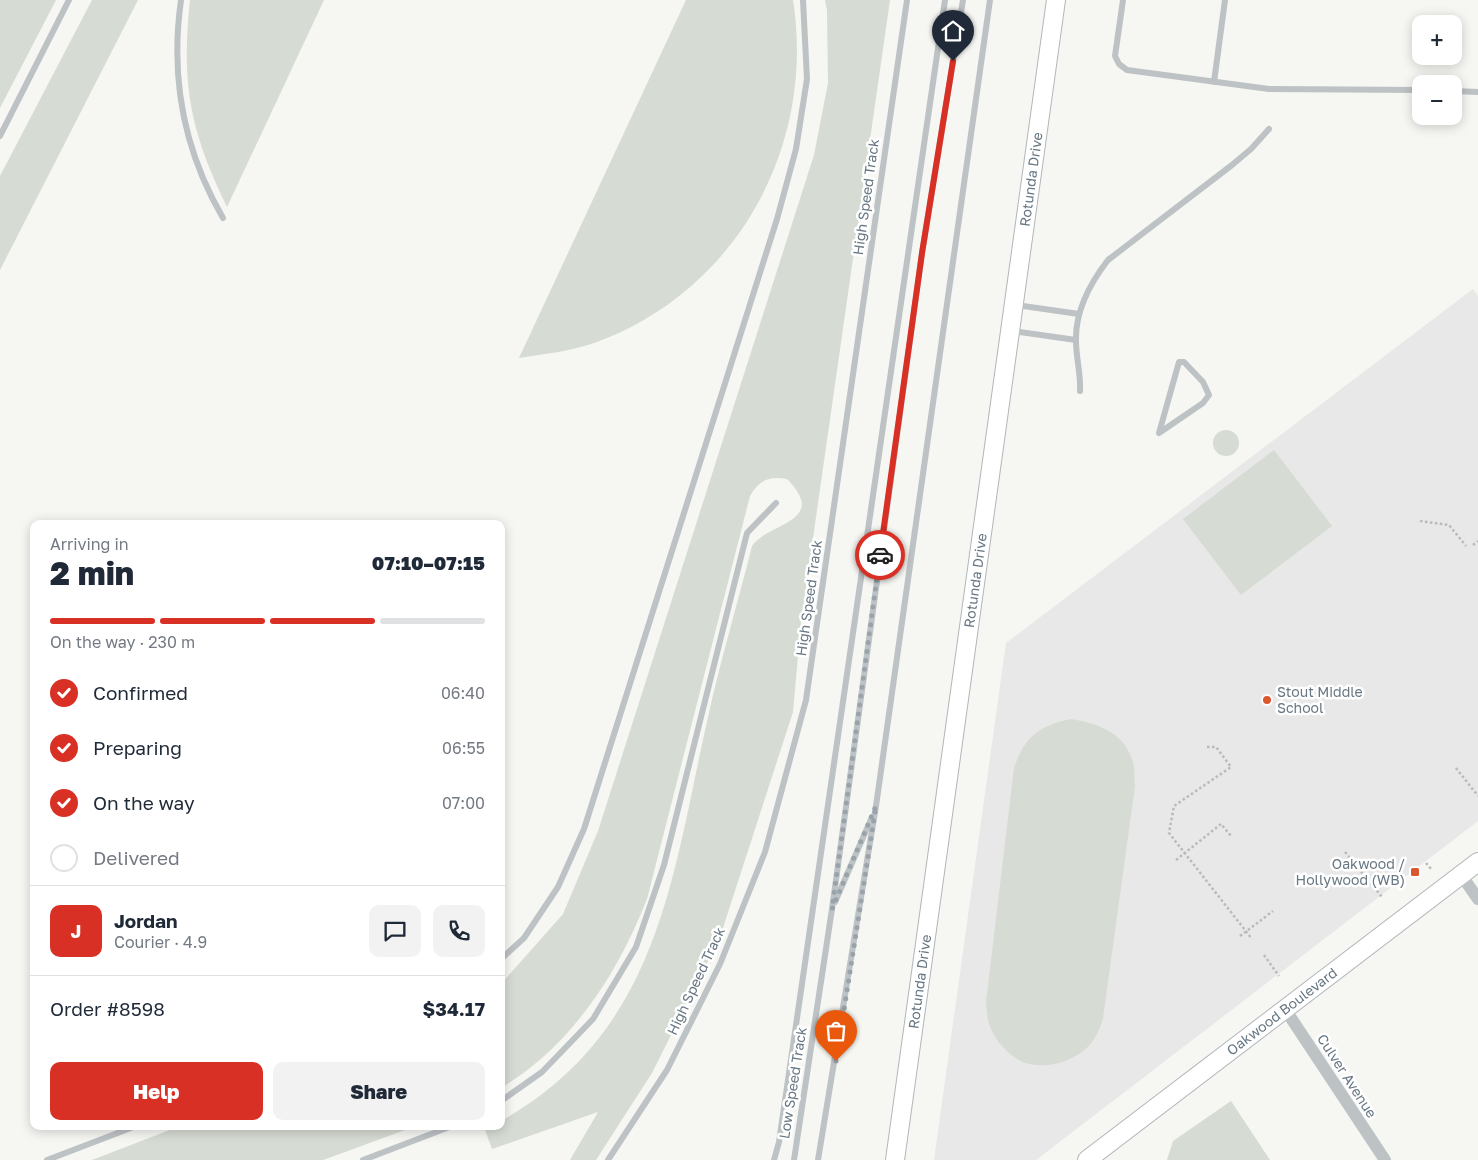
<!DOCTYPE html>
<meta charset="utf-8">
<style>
body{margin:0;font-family:"Golos Text",sans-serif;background:#f2f2f3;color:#1f2937;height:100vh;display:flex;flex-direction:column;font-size:19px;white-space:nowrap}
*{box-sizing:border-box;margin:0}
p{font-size:16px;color:#747a83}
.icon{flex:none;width:28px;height:28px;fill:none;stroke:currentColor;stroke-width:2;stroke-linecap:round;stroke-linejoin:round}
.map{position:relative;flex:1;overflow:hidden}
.sheet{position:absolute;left:30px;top:520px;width:475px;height:610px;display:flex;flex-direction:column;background:#fff;border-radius:10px;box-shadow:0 2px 12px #0003}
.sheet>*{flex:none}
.controls{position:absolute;left:1412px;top:15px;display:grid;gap:10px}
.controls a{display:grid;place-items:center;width:50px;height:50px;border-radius:10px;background:#fff;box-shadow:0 2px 12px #0003;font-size:25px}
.pin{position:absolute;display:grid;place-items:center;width:42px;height:42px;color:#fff;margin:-51px -21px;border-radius:50% 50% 50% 0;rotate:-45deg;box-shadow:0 0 5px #0007}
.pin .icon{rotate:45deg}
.courier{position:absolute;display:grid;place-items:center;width:50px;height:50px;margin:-25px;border:4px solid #d93025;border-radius:50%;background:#fff;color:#222;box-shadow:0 1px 6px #0007}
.overview em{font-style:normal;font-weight:800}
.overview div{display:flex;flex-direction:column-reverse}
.overview{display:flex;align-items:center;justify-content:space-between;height:85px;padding:0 20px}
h1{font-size:32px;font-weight:800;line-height:38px}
.bar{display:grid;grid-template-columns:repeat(4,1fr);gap:8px 5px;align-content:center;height:60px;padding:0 20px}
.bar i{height:6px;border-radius:4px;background:#e0e1e3}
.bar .active{background:#d93025}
.bar p{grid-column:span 4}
.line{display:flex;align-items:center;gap:12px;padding:0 20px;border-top:1px solid #e0e1e3}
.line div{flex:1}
.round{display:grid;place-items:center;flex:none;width:52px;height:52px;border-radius:10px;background:#f2f2f3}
ol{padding:0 20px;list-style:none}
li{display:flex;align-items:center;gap:15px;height:55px}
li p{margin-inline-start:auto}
li .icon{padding:5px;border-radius:50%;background:#d93025;color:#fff;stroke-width:4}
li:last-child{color:#747a83}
li i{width:28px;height:28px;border:2px solid #e0e1e3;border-radius:50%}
.button{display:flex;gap:10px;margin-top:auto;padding:10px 20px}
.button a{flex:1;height:58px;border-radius:10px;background:#d93025;color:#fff;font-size:20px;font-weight:800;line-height:58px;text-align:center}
.button a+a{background:#f2f2f3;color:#1f2937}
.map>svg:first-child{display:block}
</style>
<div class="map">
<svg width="1478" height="1160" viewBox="0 0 1478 1160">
<rect width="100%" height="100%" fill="#f6f6f3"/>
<path fill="#e7e8e7" d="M1473 289 1478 296V821L1036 1160H934L1006 643Z"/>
<g fill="#d6dbd3">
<path d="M0 0H56L0 108Z"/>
<path d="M92 0H138L0 270V176Z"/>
<path d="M190 0H324L227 207C190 131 181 84 190 0Z"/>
<path d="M686 0H793C816 146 737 290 597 342 572 351 545 354 519 358Z"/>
<path d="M825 0H890L801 622 793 712 720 937 652 1073 596 1160H570L598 1112 492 1149 485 1130 492 1126H501V1121C657 1033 671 884 706 726 719 665 737 606 752 546 767 523 830 522 787 479 769 476 759 480 750 496L647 899C617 975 572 1045 501 1088V984L563 914 598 831 814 155 828 83 827 10Z"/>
<circle cx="1226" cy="443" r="13"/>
<path d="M1274 450 1332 526 1241 595 1183 519Z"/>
<path d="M1071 719C1099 724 1124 732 1133 762 1135 769 1134 779 1135 786L1103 1018C1101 1025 1098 1033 1094 1039 1081 1061 1041 1073 1019 1060 1007 1053 996 1041 991 1029 987 1021 987 1010 986 1002L1014 768C1025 736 1039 726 1071 719Z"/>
<path d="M1231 1101 1270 1160H1167L1173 1141Z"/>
<path d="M180 1126H416L323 1160H92Z"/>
</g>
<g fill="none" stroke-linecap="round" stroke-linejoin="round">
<defs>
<g id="secondary">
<path id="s1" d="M895 1160 1056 0"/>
<path id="s2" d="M1087 1160 1478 862"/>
</g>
</defs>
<use href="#secondary" stroke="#b0b6ba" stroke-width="20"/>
<g stroke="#b8bbbd" stroke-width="2.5" stroke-dasharray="2.5 2.5" stroke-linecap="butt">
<path d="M1420 521 1449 525 1466 546"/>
<path d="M1473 545 1478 541"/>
<path d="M1207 747H1216L1231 767 1174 806 1169 833 1252 939"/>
<path d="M1456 768 1478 796"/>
<path d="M1345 852 1382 897"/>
<path d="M1176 860 1221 824 1231 836"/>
<path d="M1426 863 1432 870"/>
<path d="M1240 936 1273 911"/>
<path d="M1264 955 1279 976"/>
</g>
<g stroke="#bdc2c5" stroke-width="6">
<path d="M181 0C170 77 184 151 223 218"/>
<path d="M1123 0 1115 56 1119 64 1127 70 1269 89 1421 90"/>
<path d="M1214 82 1225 0"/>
<path d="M1454 91 1478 92"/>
<path d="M0 136 69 0"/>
<path d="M1016 305 1079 314"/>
<path d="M1012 331 1076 340"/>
<path d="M1179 362H1184L1203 382 1209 395 1203 403 1159 433Z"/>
<path d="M1080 391C1081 374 1076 358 1076 341 1075 311 1091 282 1108 260L1232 165 1251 149 1269 129"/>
<path d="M835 902 872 817"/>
<path d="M501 959 524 938 558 887 584 829 777 219 796 149 807 79 803 0"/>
<path d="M501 1101 542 1072 593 1019 636 947 664 865 747 533 776 503"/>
<path d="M47 1160 136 1126"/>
<path d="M363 1160 452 1126"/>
<path d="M608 1160 667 1070 720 964 765 852 806 700 907 0"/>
<path d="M774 1160 779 1142 945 0"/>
<path d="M794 1160 832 909 922 253 963 0"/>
<path d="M818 1160 876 806 990 0"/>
</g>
<g stroke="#bdc2c5" stroke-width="12">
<path d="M1462 876 1478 899"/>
<path d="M1285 1009 1385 1160"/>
</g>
<use href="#secondary" stroke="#fff" stroke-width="18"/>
</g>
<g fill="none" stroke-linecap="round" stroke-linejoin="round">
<path stroke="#99a3aa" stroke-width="5" stroke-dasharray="0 9" d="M836 1061 876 806 832 909 880 555"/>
<path stroke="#d93025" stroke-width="6" d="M880 555 922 253 953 61"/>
</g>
<g fill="#da5730" stroke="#fff" stroke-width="2">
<circle cx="1267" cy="700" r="5"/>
<rect x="1410" y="867" width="10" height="10" rx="2.5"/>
</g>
<g text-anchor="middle" stroke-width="5" stroke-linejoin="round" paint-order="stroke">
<g font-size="14" fill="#677783" stroke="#fff">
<text dy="5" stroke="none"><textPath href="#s1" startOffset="990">Rotunda Drive</textPath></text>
<text transform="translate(866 197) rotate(-82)" y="5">High Speed Track</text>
<text dy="5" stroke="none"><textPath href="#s1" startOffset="585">Rotunda Drive</textPath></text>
<text transform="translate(809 598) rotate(-82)" y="5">High Speed Track</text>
<text transform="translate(696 981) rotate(-65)" y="5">High Speed Track</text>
<text dy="5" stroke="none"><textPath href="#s1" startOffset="180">Rotunda Drive</textPath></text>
<text dy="5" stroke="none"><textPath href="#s2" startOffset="245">Oakwood Boulevard</textPath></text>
<text transform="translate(1347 1076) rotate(57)" y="5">Culver Avenue</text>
<text transform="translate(793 1083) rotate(-81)" y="5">Low Speed Track</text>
</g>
<g font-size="14" fill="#677783" stroke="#fff" text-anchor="start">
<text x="1277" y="697">Stout Middle<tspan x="1277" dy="16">School</tspan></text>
<text x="1405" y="869" text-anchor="end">Oakwood /<tspan x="1405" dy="16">Hollywood (WB)</tspan></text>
</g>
</g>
</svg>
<div class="controls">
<a>+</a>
<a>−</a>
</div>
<div class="pin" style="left:836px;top:1061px;background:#ea580c"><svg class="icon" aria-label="bag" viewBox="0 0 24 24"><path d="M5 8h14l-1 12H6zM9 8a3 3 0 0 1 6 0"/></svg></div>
<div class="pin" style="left:953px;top:61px;background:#1f2937"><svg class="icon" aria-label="home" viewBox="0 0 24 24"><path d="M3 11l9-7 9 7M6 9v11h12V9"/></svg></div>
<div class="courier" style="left:880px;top:555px"><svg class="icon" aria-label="car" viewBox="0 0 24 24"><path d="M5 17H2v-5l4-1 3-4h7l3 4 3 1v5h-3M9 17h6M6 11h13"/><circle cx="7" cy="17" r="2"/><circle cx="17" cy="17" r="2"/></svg></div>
<section class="sheet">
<div class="overview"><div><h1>2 min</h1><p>Arriving in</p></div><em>07:10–07:15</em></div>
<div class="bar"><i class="active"></i><i class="active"></i><i class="active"></i><i></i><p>On the way · 230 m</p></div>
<ol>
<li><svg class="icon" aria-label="check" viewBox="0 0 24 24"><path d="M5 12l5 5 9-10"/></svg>Confirmed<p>06:40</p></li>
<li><svg class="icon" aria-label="check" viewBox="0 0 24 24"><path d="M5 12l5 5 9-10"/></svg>Preparing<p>06:55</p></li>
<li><svg class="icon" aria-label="check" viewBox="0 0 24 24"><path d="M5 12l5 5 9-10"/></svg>On the way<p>07:00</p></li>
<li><i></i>Delivered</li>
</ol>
<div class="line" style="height:90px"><b class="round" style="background:#d93025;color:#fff">J</b><div><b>Jordan</b><p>Courier · 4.9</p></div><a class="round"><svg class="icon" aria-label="chat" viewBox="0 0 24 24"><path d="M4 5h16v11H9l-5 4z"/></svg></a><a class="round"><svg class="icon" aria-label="phone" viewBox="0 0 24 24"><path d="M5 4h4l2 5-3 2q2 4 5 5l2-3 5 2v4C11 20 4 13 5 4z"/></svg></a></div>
<div class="line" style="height:65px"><div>Order #8598</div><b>$34.17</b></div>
<div class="button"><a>Help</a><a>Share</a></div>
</section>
</div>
